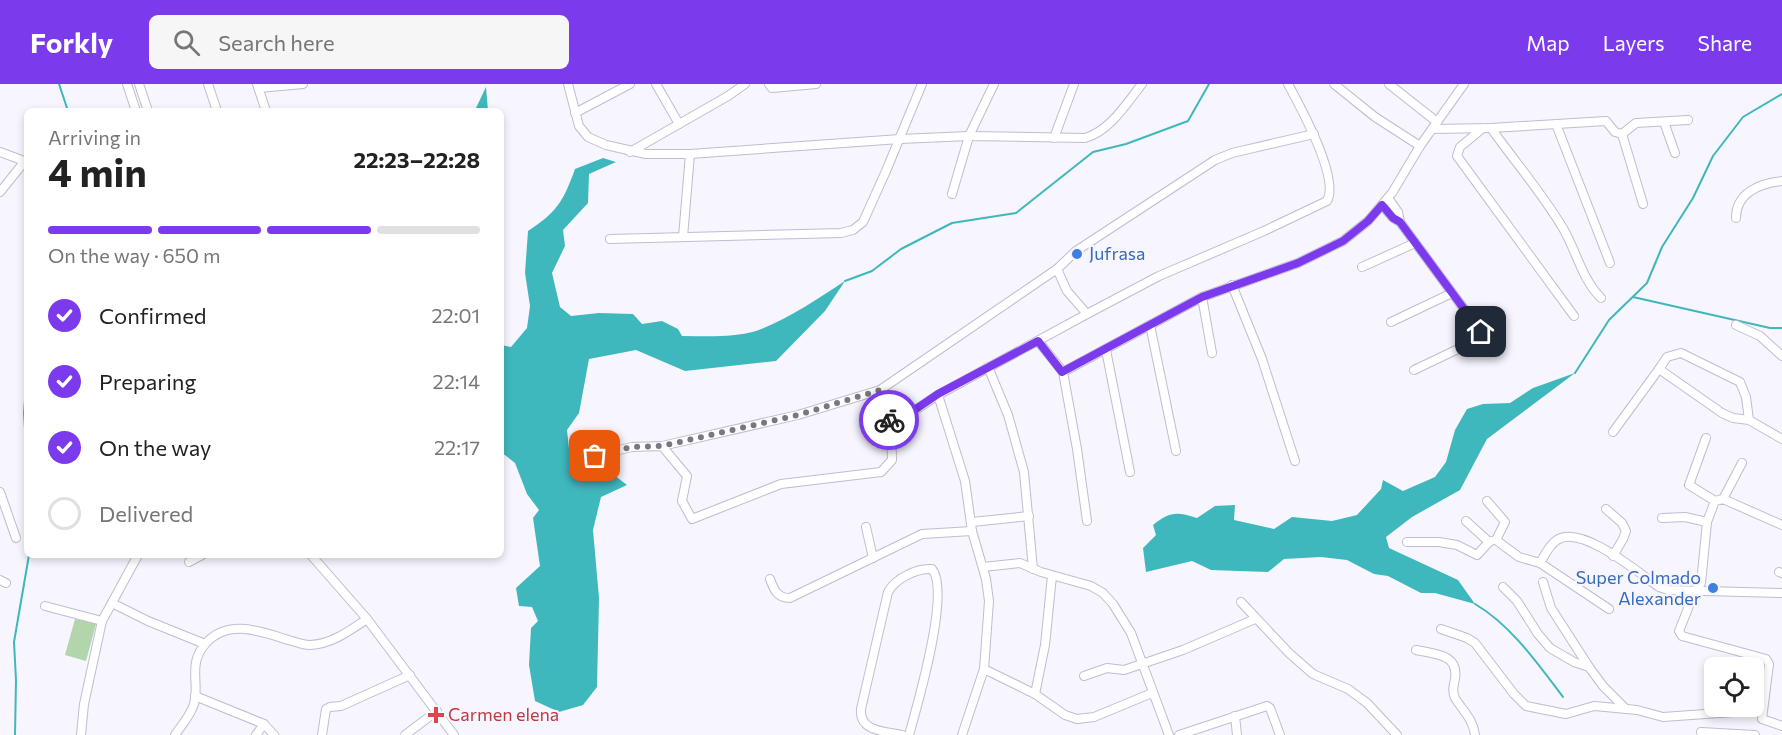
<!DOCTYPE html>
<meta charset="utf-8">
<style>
body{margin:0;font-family:Commissioner,sans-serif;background:#f6f6f6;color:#222;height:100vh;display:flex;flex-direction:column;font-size:22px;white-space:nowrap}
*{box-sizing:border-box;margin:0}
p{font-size:20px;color:#767676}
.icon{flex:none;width:33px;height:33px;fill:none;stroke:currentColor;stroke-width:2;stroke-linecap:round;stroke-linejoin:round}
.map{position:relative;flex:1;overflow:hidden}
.drawer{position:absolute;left:24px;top:24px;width:480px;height:450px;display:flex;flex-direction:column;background:#fff;border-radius:9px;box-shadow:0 3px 9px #0003}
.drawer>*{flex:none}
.controls{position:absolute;left:1704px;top:573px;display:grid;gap:12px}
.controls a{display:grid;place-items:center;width:60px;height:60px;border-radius:9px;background:#fff;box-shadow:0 3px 9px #0003;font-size:30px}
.pin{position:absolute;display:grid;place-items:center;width:51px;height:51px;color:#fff;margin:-26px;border-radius:12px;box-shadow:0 3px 9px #0006}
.courier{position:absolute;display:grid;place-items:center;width:60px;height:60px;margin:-30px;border:4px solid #7c3aed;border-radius:50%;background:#fff;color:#222;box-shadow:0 2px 8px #0007}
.head em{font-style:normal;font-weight:700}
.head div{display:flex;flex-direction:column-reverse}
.head{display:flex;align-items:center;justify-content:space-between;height:102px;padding:0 24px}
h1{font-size:39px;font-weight:700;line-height:45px}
.bar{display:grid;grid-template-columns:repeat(4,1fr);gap:9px 6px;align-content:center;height:72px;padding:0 24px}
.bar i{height:8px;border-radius:4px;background:#e0e0e0}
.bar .current{background:#7c3aed}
.bar p{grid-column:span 4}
ol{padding:0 24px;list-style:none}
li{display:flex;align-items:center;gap:18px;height:66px}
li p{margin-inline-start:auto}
li .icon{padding:6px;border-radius:50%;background:#7c3aed;color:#fff;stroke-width:4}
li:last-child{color:#767676}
li i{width:33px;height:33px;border:3px solid #e0e0e0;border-radius:50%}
header{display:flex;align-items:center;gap:36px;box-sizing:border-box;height:84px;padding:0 30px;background:#7c3aed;color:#fff}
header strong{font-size:28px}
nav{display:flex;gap:33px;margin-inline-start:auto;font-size:21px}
.search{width:420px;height:54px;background:#f6f6f6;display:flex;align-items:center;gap:15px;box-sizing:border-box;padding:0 21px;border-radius:9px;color:#767676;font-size:22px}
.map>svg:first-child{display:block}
</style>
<header>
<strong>Forkly</strong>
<div class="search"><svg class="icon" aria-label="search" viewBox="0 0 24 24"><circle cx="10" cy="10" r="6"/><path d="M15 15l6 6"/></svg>Search here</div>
<nav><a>Map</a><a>Layers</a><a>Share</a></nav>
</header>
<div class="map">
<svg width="1782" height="651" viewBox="0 0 1782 651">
<rect width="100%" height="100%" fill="#f7f5fe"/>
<path fill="#b3d5ab" d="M75 535 96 540 86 577 65 571Z"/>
<g fill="#3fb8bd">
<path d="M486 3 488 27H474L476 24Z"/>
<path d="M603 74 616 78 589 90 588 119 563 146 565 162 552 189 560 223 571 232 599 229 633 230 642 240 662 237 678 245 682 252C706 252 732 254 756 247 787 236 817 215 845 197L825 227 776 277 685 287 636 266 589 275 579 329 567 346 571 384 586 391H614L627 401 601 413 593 446 599 514 597 603 583 621 559 628 535 617 529 581 531 544 538 537 532 523 519 522 516 504 540 482 533 434 539 426 527 410 515 379 501 368V261L511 263 527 244 530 222 525 189 528 147C557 128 563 118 575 85Z"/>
<path d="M1575 289 1487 355 1460 406 1412 433 1386 453 1389 464 1458 496 1475 520 1435 509H1421L1388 492 1374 490 1347 476 1321 473 1284 475 1268 488 1211 486 1192 477 1146 488 1143 464 1156 451 1153 441C1169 428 1176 427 1197 434L1215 422 1235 421 1234 436 1274 445 1292 433 1332 437 1357 431 1381 405 1383 396 1403 407 1435 393 1446 378 1455 346 1467 325 1483 320 1510 319 1533 304Z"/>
</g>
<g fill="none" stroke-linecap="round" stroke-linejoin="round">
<g stroke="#3fb8bd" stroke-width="2">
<path d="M59 0 68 27"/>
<path d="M845 197 872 187 901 165 952 139 1016 129 1093 68 1126 60 1188 37 1209 0"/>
<path d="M1633 213 1770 244H1782"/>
<path d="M1575 289 1609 236 1647 199 1662 163 1693 114 1713 72 1743 33 1782 10"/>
<path d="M27 290 24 329 27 376"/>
<path d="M1475 520C1511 541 1538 580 1563 613"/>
<path d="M15 651 16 596 14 558 29 471"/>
</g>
<defs>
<g id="minor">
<path d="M127 0 136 27"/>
<path d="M139 0 148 27"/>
<path d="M208 0 217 27"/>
<path d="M257 0 266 27"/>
<path d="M568 0 579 42 588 53 606 61 646 70H690L900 55 969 52 1085 54C1110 47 1126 20 1142 0"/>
<path d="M656 0 679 40"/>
<path d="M769 0 772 4 816 0"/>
<path d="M1334 0 1375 33 1420 62"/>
<path d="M1389 0 1437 38"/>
<path d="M259 4 303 0"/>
<path d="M575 29 630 0"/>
<path d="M1664 38 1675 69"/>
<path d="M1556 40 1610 179"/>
<path d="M1483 44 1460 63 1457 72 1574 232"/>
<path d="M1491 44C1515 78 1543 110 1564 146 1577 169 1582 195 1601 214"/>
<path d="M1433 45 1491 44 1606 37 1615 48 1622 50 1636 39 1688 36"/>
<path d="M1622 50 1643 120"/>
<path d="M1054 54 1074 0"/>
<path d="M0 68 27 78"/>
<path d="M630 68 728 12 745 0"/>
<path d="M0 108 25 77"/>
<path d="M952 110 969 52 994 0"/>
<path d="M1388 114 1398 128 1400 138"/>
<path d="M1382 121 1393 134 1400 138 1481 248 1479 255 1414 286"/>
<path d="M1736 134C1736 109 1760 99 1782 97"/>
<path d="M683 153 690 70"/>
<path d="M610 155 841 149 853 146 863 138 886 87 922 0"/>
<path d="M1362 183 1415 159"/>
<path d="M1232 201 1262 275 1295 377"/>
<path d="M1202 213 1212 269"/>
<path d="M1087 230 1067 207 1057 185 1076 167 1215 76 1232 69 1314 50"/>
<path d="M1391 238 1452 209"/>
<path d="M1150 241 1176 367"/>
<path d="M1736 241 1760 252 1782 272"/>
<path d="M1038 257 1063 288 1202 213 1298 179 1343 157 1368 137 1392 109 1420 62 1464 0"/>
<path d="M1106 266 1130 388"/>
<path d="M988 283 1008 331 1024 388 1033 485"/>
<path d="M1063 288 1077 365 1087 437"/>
<path d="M880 306 1057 185"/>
<path d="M938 311 965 397 972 447 986 495 989 517 984 585 962 651"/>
<path d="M1749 336 1746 313 1740 298 1681 269 1667 273 1659 285 1722 329 1733 334 1749 336 1782 355"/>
<path d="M891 342 938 311 1087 230 1159 192 1264 147 1327 117C1340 95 1300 22 1288 0"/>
<path d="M1613 348 1659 285"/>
<path d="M1706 354 1689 401 1715 417"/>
<path d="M576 376 632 363 662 362 798 331 880 306 891 342 892 376 881 388 781 400 692 435 682 417 687 392 662 362"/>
<path d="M0 408 16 454"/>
<path d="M1723 415 1742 379"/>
<path d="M1487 417 1505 438 1496 456 1519 473 1540 479"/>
<path d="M1606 425 1622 439 1626 447 1623 455 1613 472"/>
<path d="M1662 434 1685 433 1707 438"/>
<path d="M1466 437 1489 458 1491 457"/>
<path d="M972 438 1029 432"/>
<path d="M1782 441 1723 415 1715 417 1707 438 1701 499 1695 507 1679 547 1682 552 1766 575 1769 580 1762 635 1782 642"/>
<path d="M866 443 873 474"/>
<path d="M1407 458H1439L1457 461 1477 471 1489 458"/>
<path d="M311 471 367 535 454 651"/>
<path d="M189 478 202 471"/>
<path d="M983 483 1020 479 1041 488 1091 502 1103 509 1113 520 1131 549 1169 651"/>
<path d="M1779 488 1782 489"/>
<path d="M770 495C774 506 777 514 790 514L922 450 972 447"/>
<path d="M0 496 6 499"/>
<path d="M1543 498 1551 524 1589 583"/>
<path d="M1503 503 1517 517 1538 550 1550 564 1574 578 1589 583 1603 602 1626 625"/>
<path d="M1241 518 1289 569 1313 590 1348 605 1367 619 1397 651"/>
<path d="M112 519 148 537 205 560"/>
<path d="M45 522 102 537"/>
<path d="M1609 525 1540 479C1545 471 1549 461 1557 456 1581 440 1639 489 1659 503L1668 506 1782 509"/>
<path d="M1441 545 1467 554 1475 559 1514 610 1526 622 1566 630 1594 622 1616 624 1637 626 1663 633 1762 626"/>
<path d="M1416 566C1435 570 1459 570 1455 595 1453 602 1452 608 1455 614 1463 627 1473 635 1475 651"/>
<path d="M984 585 1035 610 1065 631 1077 635 1094 633 1152 609"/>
<path d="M1084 592 1107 584 1124 586 1183 566 1255 535"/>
<path d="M1035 610 1045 561 1052 492"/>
<path d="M195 612 264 640 274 651"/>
<path d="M1235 632 1237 651"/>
<path d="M1701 648 1755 651"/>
<path d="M81 651 84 620 102 537 138 471"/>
<path d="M175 651C181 642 191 631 194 620 200 599 187 580 206 559 230 533 264 549 292 557 298 559 304 561 310 561 332 560 349 547 367 535"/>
<path d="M256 651 264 640"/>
<path d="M322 651 326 625 330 623 341 622 410 591"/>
<path d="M405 651 437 627"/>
<path d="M902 651C885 647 859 648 861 625L888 508C896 494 917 484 932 485 951 508 917 622 909 651"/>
<path d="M1179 651 1267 622 1270 624 1280 651"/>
</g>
</defs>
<use href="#minor" stroke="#c1bcd1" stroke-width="10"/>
<use href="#minor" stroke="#fff" stroke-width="8"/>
</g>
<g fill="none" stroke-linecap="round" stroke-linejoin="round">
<path stroke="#797780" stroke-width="6" stroke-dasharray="0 10.8" d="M595 372 632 363 662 362 798 331 880 306 889 336"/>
<path stroke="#7c3aed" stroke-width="8" d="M889 336 891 342 938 310 1038 257 1062 288 1202 213 1298 179 1343 157 1368 137 1382 121 1393 134 1400 138 1481 248"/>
</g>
<g fill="#3f7fe0" stroke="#f7f5fe" stroke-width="2">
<circle cx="1077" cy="170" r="6"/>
<circle cx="1713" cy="504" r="6"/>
</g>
<path fill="#e0444e" stroke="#f7f5fe" stroke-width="2" d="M433 622h6v6h6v6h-6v6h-6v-6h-6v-6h6z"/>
<g text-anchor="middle" stroke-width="4.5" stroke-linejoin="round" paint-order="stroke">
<g font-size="18" fill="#366cbe" stroke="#f7f5fe" text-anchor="start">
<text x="1089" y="176">Jufrasa</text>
<text x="1701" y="500" text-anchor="end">Super Colmado<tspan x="1701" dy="21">Alexander</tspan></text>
</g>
<g font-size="18" fill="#be3a42" stroke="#f7f5fe" text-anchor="start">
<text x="448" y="637">Carmen elena</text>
</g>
</g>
</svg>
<div class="controls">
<a><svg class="icon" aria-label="locate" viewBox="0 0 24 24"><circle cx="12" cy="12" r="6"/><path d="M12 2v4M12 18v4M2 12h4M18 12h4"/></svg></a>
</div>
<div class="pin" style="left:595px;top:372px;background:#ea580c"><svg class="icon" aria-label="bag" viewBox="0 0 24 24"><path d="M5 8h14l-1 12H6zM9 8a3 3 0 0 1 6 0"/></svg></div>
<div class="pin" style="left:1481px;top:248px;background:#1f2937"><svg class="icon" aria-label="home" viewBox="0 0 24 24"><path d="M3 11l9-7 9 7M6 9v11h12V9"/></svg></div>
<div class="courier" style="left:889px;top:336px"><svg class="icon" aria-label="bike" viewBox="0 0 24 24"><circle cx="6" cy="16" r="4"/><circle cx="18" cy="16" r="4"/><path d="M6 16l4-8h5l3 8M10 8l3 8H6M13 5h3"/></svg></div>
<section class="drawer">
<div class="head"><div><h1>4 min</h1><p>Arriving in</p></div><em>22:23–22:28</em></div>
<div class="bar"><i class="current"></i><i class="current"></i><i class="current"></i><i></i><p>On the way · 650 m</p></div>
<ol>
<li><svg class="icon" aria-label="check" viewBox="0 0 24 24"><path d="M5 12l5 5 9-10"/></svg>Confirmed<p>22:01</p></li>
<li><svg class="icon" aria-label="check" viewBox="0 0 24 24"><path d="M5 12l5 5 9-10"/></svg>Preparing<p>22:14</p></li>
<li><svg class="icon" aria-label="check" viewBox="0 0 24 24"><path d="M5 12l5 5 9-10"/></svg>On the way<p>22:17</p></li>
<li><i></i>Delivered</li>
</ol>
</section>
</div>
